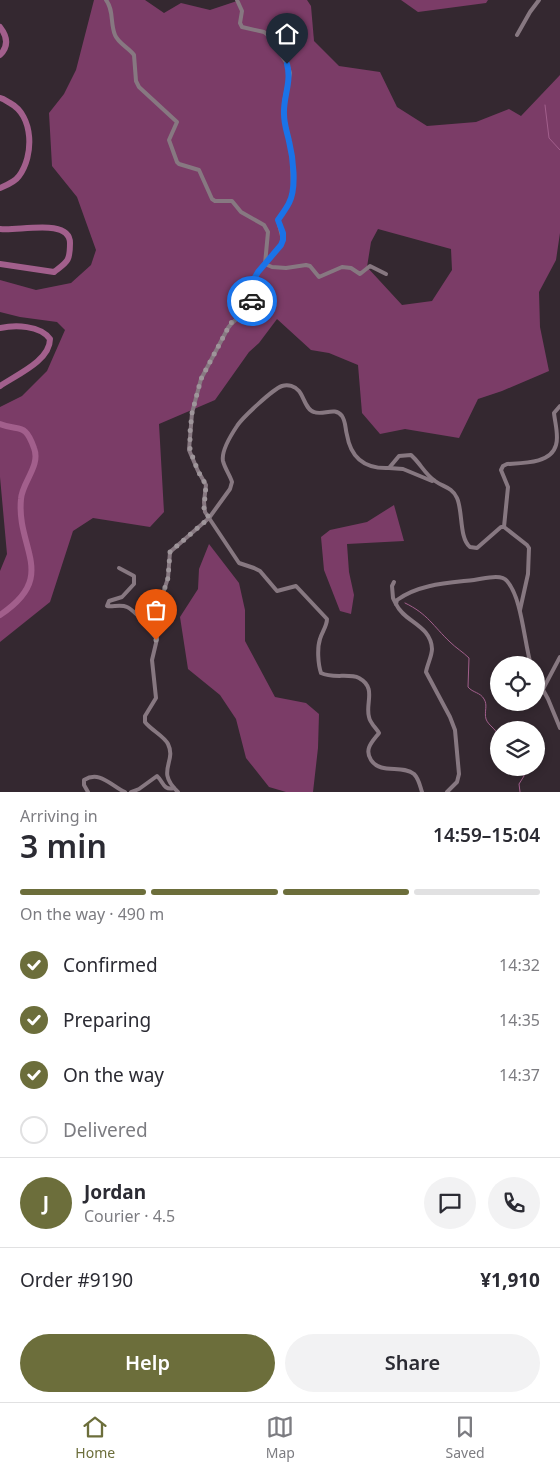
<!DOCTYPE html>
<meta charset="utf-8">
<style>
body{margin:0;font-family:"Noto Sans",sans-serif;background:#f2f2f3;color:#2b2b33;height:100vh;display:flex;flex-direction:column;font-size:19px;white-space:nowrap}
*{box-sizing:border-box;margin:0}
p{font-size:16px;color:#7c7c81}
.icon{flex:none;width:28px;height:28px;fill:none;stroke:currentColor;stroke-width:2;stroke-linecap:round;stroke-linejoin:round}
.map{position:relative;height:792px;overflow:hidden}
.panel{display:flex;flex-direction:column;background:#fff;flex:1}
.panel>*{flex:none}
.fabs{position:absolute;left:490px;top:656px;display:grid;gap:10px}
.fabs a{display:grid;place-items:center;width:55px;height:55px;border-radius:50%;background:#fff;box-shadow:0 2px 8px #0003;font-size:25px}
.pin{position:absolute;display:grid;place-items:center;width:42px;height:42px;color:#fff;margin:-51px -21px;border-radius:50% 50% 50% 0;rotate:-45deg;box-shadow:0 0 5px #0007}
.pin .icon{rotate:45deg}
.courier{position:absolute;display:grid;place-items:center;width:50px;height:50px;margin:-25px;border:4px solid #1a73e8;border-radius:50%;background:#fff;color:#222;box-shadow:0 1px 6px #0007}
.summary em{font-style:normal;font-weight:600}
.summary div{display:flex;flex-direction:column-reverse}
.summary{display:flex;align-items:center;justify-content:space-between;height:85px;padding:0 20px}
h1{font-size:32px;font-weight:600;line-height:38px}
.bar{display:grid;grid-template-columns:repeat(4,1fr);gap:8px 5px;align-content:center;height:60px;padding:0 20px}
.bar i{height:6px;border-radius:4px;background:#e1e1e2}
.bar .current{background:#6c6e3b}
.bar p{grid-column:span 4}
.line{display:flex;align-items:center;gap:12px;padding:0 20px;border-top:1px solid #e1e1e2}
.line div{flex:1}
.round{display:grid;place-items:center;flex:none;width:52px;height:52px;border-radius:26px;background:#f2f2f3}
ol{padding:0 20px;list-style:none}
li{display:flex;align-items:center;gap:15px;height:55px}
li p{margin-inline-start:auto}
li .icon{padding:5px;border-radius:50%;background:#6c6e3b;color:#fff;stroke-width:4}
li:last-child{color:#7c7c81}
li i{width:28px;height:28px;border:2px solid #e1e1e2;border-radius:50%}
.action{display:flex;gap:10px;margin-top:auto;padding:10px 20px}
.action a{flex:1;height:58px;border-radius:30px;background:#6c6e3b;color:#fff;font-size:20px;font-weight:600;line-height:58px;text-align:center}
.action a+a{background:#f2f2f3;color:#2b2b33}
.menu{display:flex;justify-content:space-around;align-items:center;height:70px;border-top:1px solid #e1e1e2;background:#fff;font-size:14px;color:#7c7c81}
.menu a{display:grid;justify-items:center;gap:2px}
.menu .current{color:#6c6e3b}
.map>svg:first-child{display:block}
</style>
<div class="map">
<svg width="560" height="792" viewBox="0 0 560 792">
<rect width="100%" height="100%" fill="#342830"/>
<g fill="#7b3c67" fill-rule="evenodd">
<path d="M94 0H145L164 13 181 3 210 10 240 0H307L311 6 314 41 339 66 380 72 397 107 427 126 476 122 509 109 521 116 560 75V233L556 260 539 292 540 327 549 371 502 391 478 399 459 438 405 429 380 434 362 413 358 365 329 353 311 350 277 319 259 343 249 352 215 400 159 424 164 512 150 527 93 518 73 531 50 602 0 642V571L7 554 0 477V407L22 396 47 371 65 330 57 322 20 317 0 312V280L36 290 71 283 91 265 96 250 77 197 52 166 49 113 64 94 76 70ZM378 229 451 249 452 270 432 301 402 305 367 267 371 242Z"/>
<path d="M401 0H488L486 3 418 12Z"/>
<path d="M394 505 404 541 347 544 349 572 354 595 351 614 340 611 324 570 321 537 330 530 367 522Z"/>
<path d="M209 544 239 583 245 610V641L275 697 306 703 319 714 318 748 313 792H286L269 787 246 758 236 719 220 695 188 669 180 617 198 589 199 569Z"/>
</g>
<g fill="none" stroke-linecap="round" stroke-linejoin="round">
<g stroke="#a25f8c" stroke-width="1">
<path d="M545 105 549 138 560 150"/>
<path d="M405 603C428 614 433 626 450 642 456 648 463 652 469 658L468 687C473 693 480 692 484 699 488 705 484 712 486 719 488 725 496 729 498 735 499 740 497 743 494 746L499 750"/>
<path d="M499 768C505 773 516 769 524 773V776L519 784 520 792"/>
</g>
<g stroke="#a25f8c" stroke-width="6">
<path d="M0 27C7 36 9 46 0 55"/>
<path d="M0 98C5 99 6 101 10 103 34 116 34 156 19 176 15 182 7 185 0 188"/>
<path d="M0 229C16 232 70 217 70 243 70 262 67 262 54 272L0 264"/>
<path d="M0 328C15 325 40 325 50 339 50 361 16 375 0 386"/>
<path d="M0 424C20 432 25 422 34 448 41 466 22 482 21 499 16 549 59 576 0 615"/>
</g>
<g stroke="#877881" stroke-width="4">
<path d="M106 0C114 10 110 23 115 35 118 43 129 48 134 55L136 81 139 87 177 122 169 140 177 162 179 164 199 170 212 199 215 201H232L241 212 264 225 268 232 265 264"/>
<path d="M237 0 242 11 240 23 242 27 264 32 269 36 287 64 290 73 284 102V116L292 158 293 193 289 203 278 220 283 240 281 245 258 272 254 279 252 306C245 314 235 318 228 328L201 379 192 413 189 450 198 471 206 485 204 502 205 512 239 563 254 568 260 571 277 591 296 586 327 619C327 626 322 632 320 639 317 648 318 664 321 673 333 679 349 673 359 678 377 688 365 703 369 717 370 723 376 728 379 733 372 742 364 749 371 760 381 775 402 764 414 774 419 779 420 786 422 792"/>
<path d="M517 35 530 12 539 0"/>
<path d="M265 264 272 267 286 268 306 265 310 266 319 277 342 267 351 268 360 274 370 266 386 274"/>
<path d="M389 468 403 469 432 481"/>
<path d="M504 527 508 487 501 470 503 466 507 464C522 463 551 464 556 445 559 436 555 423 554 413L560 406"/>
<path d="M504 527 527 545 529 548 528 574 520 610"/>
<path d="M119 568 134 576V584L122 597 109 601 107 606C113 607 121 604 127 607 138 612 149 630 157 639"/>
<path d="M394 582 392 586 393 598 396 604"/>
<path d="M536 677 548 699 560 728"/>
<path d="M543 689 560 657"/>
<path d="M88 792 84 785V780C100 770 111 786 125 792"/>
<path d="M131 792 139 789 157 776C163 781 163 791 174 788"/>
<path d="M178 792C155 771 177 762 168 744 164 736 151 730 145 722V716L156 698 152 660 157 639 156 615 168 578 170 552 209 518 230 489 232 482C230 475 225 469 223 461 221 451 231 435 237 426 242 418 273 389 282 386 288 384 295 386 299 391 304 397 306 410 314 412 323 416 335 406 342 416 346 422 345 428 347 435 351 459 366 469 389 468L399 456 411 455 414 458C421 465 426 475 435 481 443 487 452 487 457 498 463 511 459 538 470 547L477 548 501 527H504"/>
<path d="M447 792 457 782 459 774 455 730 450 717 426 672C427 665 432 656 432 649 431 625 404 622 396 604L397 600C419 584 448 583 474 580 483 579 501 573 507 581 522 598 524 642 531 665"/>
</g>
</g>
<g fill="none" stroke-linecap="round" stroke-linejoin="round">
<path stroke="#9e959a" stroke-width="5" stroke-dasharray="0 9" d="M156 640V615L168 578 170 552 209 518 204 508 206 485 198 471 190 450V432L192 413 201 379 228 328 233 320 250 309 252 301"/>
<path stroke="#1a73e8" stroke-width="6" d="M252 301 254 279 258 272 281 245 283 240V233L278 220C282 214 286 209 289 203 297 188 293 157 289 141 287 132 284 124 284 114 283 97 292 82 287 64"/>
</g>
</svg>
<div class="fabs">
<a><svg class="icon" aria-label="locate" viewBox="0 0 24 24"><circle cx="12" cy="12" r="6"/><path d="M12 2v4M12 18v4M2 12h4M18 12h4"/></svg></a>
<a><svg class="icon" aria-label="layers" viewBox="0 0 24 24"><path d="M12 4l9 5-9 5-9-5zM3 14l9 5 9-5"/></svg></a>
</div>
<div class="pin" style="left:156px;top:640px;background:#ea580c"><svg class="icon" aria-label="bag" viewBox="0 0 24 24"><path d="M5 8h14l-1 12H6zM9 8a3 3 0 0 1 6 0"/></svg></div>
<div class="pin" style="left:287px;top:64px;background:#1f2937"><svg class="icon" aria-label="home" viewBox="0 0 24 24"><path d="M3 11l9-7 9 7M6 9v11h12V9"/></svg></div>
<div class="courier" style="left:252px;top:301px"><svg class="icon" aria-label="car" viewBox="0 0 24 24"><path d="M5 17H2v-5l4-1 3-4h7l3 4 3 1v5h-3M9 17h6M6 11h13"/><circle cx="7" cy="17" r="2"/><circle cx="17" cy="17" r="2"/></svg></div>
</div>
<section class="panel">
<div class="summary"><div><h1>3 min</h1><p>Arriving in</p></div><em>14:59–15:04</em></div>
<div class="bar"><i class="current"></i><i class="current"></i><i class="current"></i><i></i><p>On the way · 490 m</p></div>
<ol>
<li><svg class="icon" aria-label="check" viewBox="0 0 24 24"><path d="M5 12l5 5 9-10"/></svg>Confirmed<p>14:32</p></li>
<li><svg class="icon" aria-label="check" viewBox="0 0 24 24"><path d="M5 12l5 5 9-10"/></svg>Preparing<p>14:35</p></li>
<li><svg class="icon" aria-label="check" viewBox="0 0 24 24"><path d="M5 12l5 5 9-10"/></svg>On the way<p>14:37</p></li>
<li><i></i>Delivered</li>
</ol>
<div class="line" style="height:90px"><b class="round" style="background:#6c6e3b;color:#fff">J</b><div><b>Jordan</b><p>Courier · 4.5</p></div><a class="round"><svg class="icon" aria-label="chat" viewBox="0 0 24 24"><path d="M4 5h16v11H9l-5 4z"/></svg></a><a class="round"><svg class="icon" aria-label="phone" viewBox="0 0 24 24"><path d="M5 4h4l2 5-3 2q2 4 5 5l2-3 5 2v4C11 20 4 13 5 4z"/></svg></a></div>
<div class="line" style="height:65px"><div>Order #9190</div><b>¥1,910</b></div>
<div class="action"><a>Help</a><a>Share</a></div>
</section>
<nav class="menu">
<a class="current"><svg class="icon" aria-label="home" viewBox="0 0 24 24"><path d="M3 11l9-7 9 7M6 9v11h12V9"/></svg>Home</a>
<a><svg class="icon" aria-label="map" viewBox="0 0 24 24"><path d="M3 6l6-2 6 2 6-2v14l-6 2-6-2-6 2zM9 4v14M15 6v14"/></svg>Map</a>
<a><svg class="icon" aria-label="saved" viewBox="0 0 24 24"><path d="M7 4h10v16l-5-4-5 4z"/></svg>Saved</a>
</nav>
